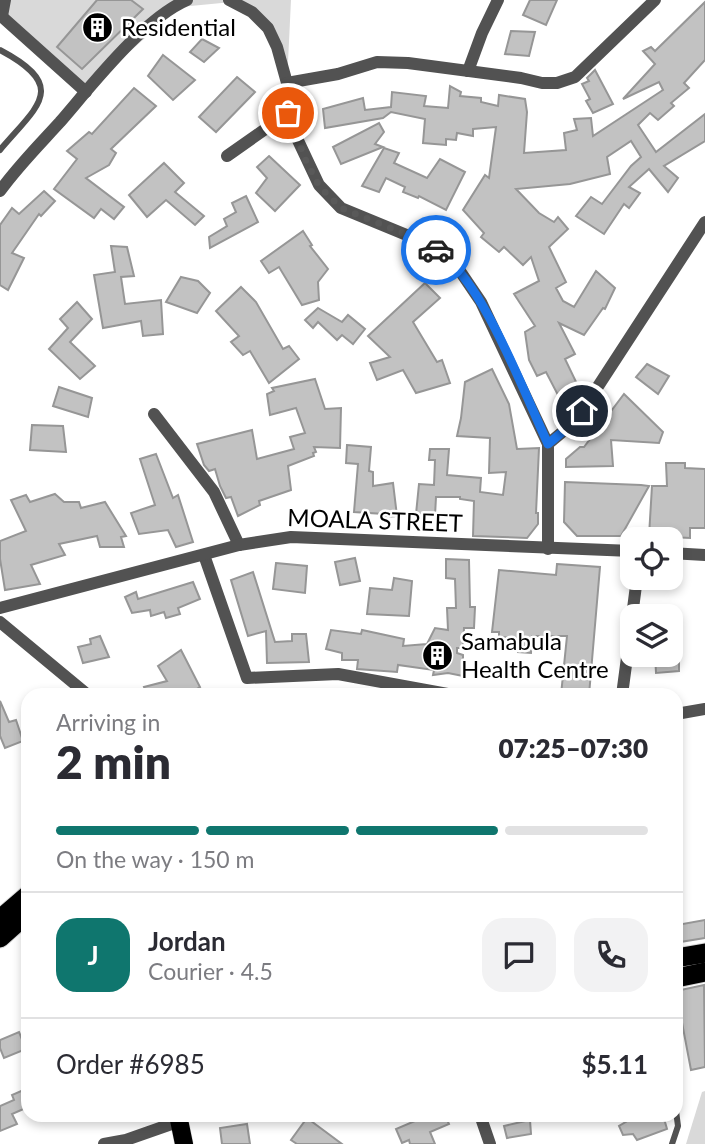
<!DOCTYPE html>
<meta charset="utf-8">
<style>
body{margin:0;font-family:Lato,sans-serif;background:#f2f2f3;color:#2b2b33;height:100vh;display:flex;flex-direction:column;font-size:26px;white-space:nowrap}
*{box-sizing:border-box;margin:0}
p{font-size:23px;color:#7c7c81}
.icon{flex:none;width:38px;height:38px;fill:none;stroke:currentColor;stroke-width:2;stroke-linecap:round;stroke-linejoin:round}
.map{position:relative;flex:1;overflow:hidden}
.panel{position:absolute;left:21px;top:688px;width:662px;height:434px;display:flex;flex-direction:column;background:#fff;border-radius:21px;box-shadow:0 4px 10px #0003}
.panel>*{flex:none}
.buttons{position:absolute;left:620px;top:527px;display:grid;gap:14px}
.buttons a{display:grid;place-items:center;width:63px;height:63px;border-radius:14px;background:#fff;box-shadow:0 4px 10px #0003;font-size:35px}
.pin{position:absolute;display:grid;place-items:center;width:60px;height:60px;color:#fff;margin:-30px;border:4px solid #fff;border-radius:50%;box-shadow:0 2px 7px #0007}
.courier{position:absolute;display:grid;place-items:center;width:70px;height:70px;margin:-35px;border:5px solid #1a73e8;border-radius:50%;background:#fff;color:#222;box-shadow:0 2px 9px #0007}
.summary em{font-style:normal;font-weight:800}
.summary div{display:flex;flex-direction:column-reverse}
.summary{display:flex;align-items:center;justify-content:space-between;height:119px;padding:0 35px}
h1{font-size:46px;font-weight:800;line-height:52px}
.bar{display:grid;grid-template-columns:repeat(4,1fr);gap:10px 7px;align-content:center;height:84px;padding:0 35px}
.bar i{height:9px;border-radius:5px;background:#e1e1e2}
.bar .on{background:#0f766e}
.bar p{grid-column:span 4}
.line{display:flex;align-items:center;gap:18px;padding:0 35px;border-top:2px solid #e1e1e2}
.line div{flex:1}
.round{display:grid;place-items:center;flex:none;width:74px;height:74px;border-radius:21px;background:#f2f2f3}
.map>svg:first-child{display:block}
</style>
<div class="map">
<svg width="705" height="1144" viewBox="0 0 705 1144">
<rect width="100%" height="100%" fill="#fff"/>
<g fill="#d9d9d9">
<path d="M7 0H291L287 83 272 27 232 2 180 7 83 93 4 16Z"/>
<path d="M705 1091V1144H686L702 1092Z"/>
</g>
<g fill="#c2c2c2" stroke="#969696" stroke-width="2">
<path d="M97 0H131L143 9 82 69 57 47Z"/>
<path d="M530 0H557L546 25 523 15Z"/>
<path d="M705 2V60L684 83 689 88 671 103 674 106 658 120 650 113 638 125 656 152 705 114V141L664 166 678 178 668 192 649 169 629 187 640 193 629 208 624 204 604 234 576 216 591 197 602 204 631 166 641 157 631 141 607 157 610 174 570 184 516 189 539 213 554 222 558 217 568 229 549 247 566 282 556 288 563 301 574 307 596 271 615 288 605 309 603 308 584 335 559 323 575 354 565 359 579 388 559 397 546 372 537 376 529 360 525 332 535 326 514 294 539 281 531 257 523 265 504 247 499 252 481 237 484 233 463 210 485 175 489 178 496 127 473 129V136L457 133 456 140 446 139V145L423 143 425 119 391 112 383 118 325 128 323 109 363 98 365 110 391 107 392 92 426 96 424 106 448 108 450 86 461 92 460 96 481 98V102L498 106 499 95 525 99 527 112 524 153 566 150 564 133 577 130 574 119 591 118 593 136 663 90 659 82 623 99 655 64 643 51 651 47 655 51Z"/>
<path d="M511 31 535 32 529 56 505 54Z"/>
<path d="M202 39 219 48 204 62 190 52Z"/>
<path d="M163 55 195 80 173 100 148 76Z"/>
<path d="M595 70 613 104 593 113 586 101 590 99 582 84 589 81 587 78Z"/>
<path d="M237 77 255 92 216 132 199 117Z"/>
<path d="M134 88 156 106 111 149 116 153 109 165 86 178 124 207 114 219 101 209 94 218 54 189 77 159 67 151 89 132 92 134Z"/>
<path d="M379 123 384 132 375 144 383 147 341 164 333 147Z"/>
<path d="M384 148 399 153 394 163 427 178 440 159 465 172 446 210 419 196 418 198 403 192 405 187 386 178 379 192 362 186Z"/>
<path d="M269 156 300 185 275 211 256 193 267 178 257 167Z"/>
<path d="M164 163 184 183 175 192 204 216 195 225 166 200 147 217 129 195Z"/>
<path d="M44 191 55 201 41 216 39 214 12 253 24 258 8 290 0 285V225L12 208 19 214Z"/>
<path d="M246 196 258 222 210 248 209 237 227 226 224 219 236 212 232 203Z"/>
<path d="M303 231 312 245 310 246 328 269 318 282 319 300 302 305 279 267 269 273 261 261Z"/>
<path d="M111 246 127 247 134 276 121 277 125 304 161 300 163 334 143 336 141 321 103 328 94 275 115 272Z"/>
<path d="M181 277 198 281 210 293 197 313 166 302Z"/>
<path d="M425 283 440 298 413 322 437 362 442 360 450 383 416 393 403 370 377 380 370 363 390 357 368 336Z"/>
<path d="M241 287 256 302 283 349 289 346 299 359 269 383 250 351 243 355 231 342 239 336 216 311Z"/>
<path d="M77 302 92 319 70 342 95 366 80 379 49 349 68 328 60 319Z"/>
<path d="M318 308 342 322 348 315 365 329 353 344 342 335 337 340 318 322 313 328 305 320Z"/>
<path d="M647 364 669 376 658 394 636 377Z"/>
<path d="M492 369 509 404 517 449 539 448 536 513H538V524L527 538 473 536 474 501 460 499V497H436L435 516 416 514 419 484 434 485 435 460H429L430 449H449L447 475 481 478 480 492 503 495 506 472 489 473 490 438 457 436 461 418 465 382Z"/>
<path d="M315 379 325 409 341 408 340 448 314 447 316 452 313 453 314 456 288 466 291 490 259 501 260 505 238 516 231 497 226 498 220 486 215 469 209 471 204 465 197 444 252 430 257 459 294 449 290 437 305 433 296 408 270 415 267 394 274 391 272 388Z"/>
<path d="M59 387 92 398 88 417 53 406Z"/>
<path d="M624 394 663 432 659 443 611 440 613 466 566 467V459L580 447H584Z"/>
<path d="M32 425 63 426 66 452 30 450Z"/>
<path d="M347 445 371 447 369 471 373 472V486L393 483 397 516 384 517V514L354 512 358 464 346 463Z"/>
<path d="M156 454 173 498 178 495 193 542 176 547 168 530 139 534 131 513 155 505 140 459Z"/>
<path d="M666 463H685V468L705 469V528H690V538L649 536 652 486H667Z"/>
<path d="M565 482 641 485 649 486 621 536H577L564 522Z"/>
<path d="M55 494 64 502H79L81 508 105 502 126 536 121 537 124 547H100L97 536 59 544 65 555 31 565 40 584 5 590 0 559V541L26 531 11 500 26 495 30 502Z"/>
<path d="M355 558 360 581 340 585 335 562Z"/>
<path d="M446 559 469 560 470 607H475L474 628H464L463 648H457V653L463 655V676L448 673 433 675 434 670 398 665 397 672 357 669 358 660H342V653L326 649 331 630 361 634 362 630 404 639 403 646 427 644 435 628 448 630 447 608H456L455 579 446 578Z"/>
<path d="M276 563 307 566 305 593 273 589Z"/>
<path d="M557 564 600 567 589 695H561L567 636H532L531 653 518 652 519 638 499 637V632H492L499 570 556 575Z"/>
<path d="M253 572 275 642 292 641V634H306L309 662 267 663 266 631 248 636 231 580Z"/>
<path d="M394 578 412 581 409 616 367 614 370 588 392 590Z"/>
<path d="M193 582 200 599 178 608 180 614 166 618 164 612 151 616 150 610 132 613 125 597 136 592 138 599Z"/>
<path d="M100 636 109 657 83 663 78 647 91 644 90 639Z"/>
<path d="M181 650 200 687 186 695H147L144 687 167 681 158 666Z"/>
<path d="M655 654H679V671L656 673Z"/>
<path d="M0 701 9 722 16 720 23 741 5 748 0 736Z"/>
<path d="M705 920V938L680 942 677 925Z"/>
<path d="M704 985 705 1067 691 1070 676 991Z"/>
<path d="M19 1032 26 1049 4 1058 0 1048V1040Z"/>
<path d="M28 1088V1107L12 1114 17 1124 0 1131V1106L14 1100 12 1095Z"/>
<path d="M412 1115H445L449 1124 430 1132 435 1144H410L409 1140 402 1143 396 1129 415 1121Z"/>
<path d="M628 1115H663L667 1129 637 1140 633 1134 623 1135 619 1126 629 1120Z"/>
<path d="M307 1118 342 1144H297L291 1140Z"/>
<path d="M530 1120 531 1134 507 1138 504 1126Z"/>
<path d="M247 1124 250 1144H222L220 1128Z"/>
</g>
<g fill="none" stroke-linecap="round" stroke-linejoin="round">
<defs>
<path id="primary" d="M178 1115 184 1144"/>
<g id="trunk">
<path d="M0 919 28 895"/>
<path d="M0 938 28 913"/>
<path d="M676 958 705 953"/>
<path d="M676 978 705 972"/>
</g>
</defs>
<use href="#primary" stroke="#dbdbdb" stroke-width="19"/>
<use href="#trunk" stroke="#dbdbdb" stroke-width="21"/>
<g stroke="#525252" stroke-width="6">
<path d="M0 50C70 87 37 106 0 150"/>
<path d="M672 1144 678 1126 676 1111"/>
</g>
<g stroke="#525252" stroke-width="12">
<path d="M229 0 252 12 268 28 277 47 287 83 288 113 295 134 319 185 341 208 409 236 440 252 460 271 481 302 548 444V549"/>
<path d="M0 15 86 92"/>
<path d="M2 16 5 0"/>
<path d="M468 71 482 33 498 0"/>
<path d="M287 83 338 74 377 62 408 63 521 78 542 83H557L575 77 655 0"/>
<path d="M227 156 288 113"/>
<path d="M0 191C18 166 40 144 60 122 92 85 143 19 187 0"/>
<path d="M154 414 214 492 239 545"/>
<path d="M548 444 566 429 582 411 705 222"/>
<path d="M670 553 705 555"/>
<path d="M204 555 247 678 338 674 453 695"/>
<path d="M0 608 239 545 291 537 632 551"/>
<path d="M632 616 637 578"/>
<path d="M0 622 88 695"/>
<path d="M622 695 632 620"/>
<path d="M676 714 705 709"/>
<path d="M480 1115 490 1144"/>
<path d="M104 1144 126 1140 180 1121"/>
</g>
<use href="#primary" stroke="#000" stroke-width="18"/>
<use href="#trunk" stroke="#000" stroke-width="19"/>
</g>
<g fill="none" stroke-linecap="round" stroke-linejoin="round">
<path stroke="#595959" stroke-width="7" stroke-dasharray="0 12.6" d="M288 113 306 161 319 186 341 208 410 236 436 250"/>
<path stroke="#1a73e8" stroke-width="9" d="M436 250C482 278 524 393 548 444L566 429 582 411"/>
</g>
<defs>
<symbol id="building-disc" viewBox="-11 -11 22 22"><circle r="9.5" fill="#000" stroke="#fff"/><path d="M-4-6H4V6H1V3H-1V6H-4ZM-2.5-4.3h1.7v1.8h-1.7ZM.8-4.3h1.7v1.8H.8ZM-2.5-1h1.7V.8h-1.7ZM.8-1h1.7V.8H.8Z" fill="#fff"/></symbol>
</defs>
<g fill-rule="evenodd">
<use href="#building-disc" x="80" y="10" width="35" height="35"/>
<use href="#building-disc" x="420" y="638" width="35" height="35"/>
</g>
<g text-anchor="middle" stroke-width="5" stroke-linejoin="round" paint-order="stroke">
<g font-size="24" fill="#000" stroke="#fff" text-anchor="start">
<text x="121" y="36">Residential</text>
<text x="461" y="650">Samabula<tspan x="461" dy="28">Health Centre</tspan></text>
</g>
<g font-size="24" fill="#000" stroke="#fff">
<text transform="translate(375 521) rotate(2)" y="8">MOALA STREET</text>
</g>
</g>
</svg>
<div class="buttons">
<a><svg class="icon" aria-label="locate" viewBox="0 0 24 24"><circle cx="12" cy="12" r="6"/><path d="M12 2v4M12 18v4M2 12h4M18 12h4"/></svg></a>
<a><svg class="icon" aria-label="layers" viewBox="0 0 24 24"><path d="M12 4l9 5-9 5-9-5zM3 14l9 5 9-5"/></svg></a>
</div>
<div class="pin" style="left:288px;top:113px;background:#ea580c"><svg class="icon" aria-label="bag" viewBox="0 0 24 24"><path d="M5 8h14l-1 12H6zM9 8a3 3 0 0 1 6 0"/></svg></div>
<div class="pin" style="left:582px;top:411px;background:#1f2937"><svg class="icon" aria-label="home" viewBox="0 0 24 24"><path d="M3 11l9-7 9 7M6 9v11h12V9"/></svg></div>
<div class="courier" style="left:436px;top:250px"><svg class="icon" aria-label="car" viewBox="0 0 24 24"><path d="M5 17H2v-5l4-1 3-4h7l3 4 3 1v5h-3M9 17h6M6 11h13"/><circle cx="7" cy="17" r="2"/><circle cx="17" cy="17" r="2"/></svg></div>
<section class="panel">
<div class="summary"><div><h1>2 min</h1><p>Arriving in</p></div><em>07:25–07:30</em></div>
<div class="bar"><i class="on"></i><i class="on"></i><i class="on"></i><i></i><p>On the way · 150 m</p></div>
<div class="line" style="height:126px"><b class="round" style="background:#0f766e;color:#fff">J</b><div><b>Jordan</b><p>Courier · 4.5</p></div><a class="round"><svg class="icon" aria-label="chat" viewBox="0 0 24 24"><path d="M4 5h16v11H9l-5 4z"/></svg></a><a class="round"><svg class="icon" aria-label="phone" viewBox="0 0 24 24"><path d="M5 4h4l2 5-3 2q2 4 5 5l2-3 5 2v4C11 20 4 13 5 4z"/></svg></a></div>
<div class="line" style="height:91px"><div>Order #6985</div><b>$5.11</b></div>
</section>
</div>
